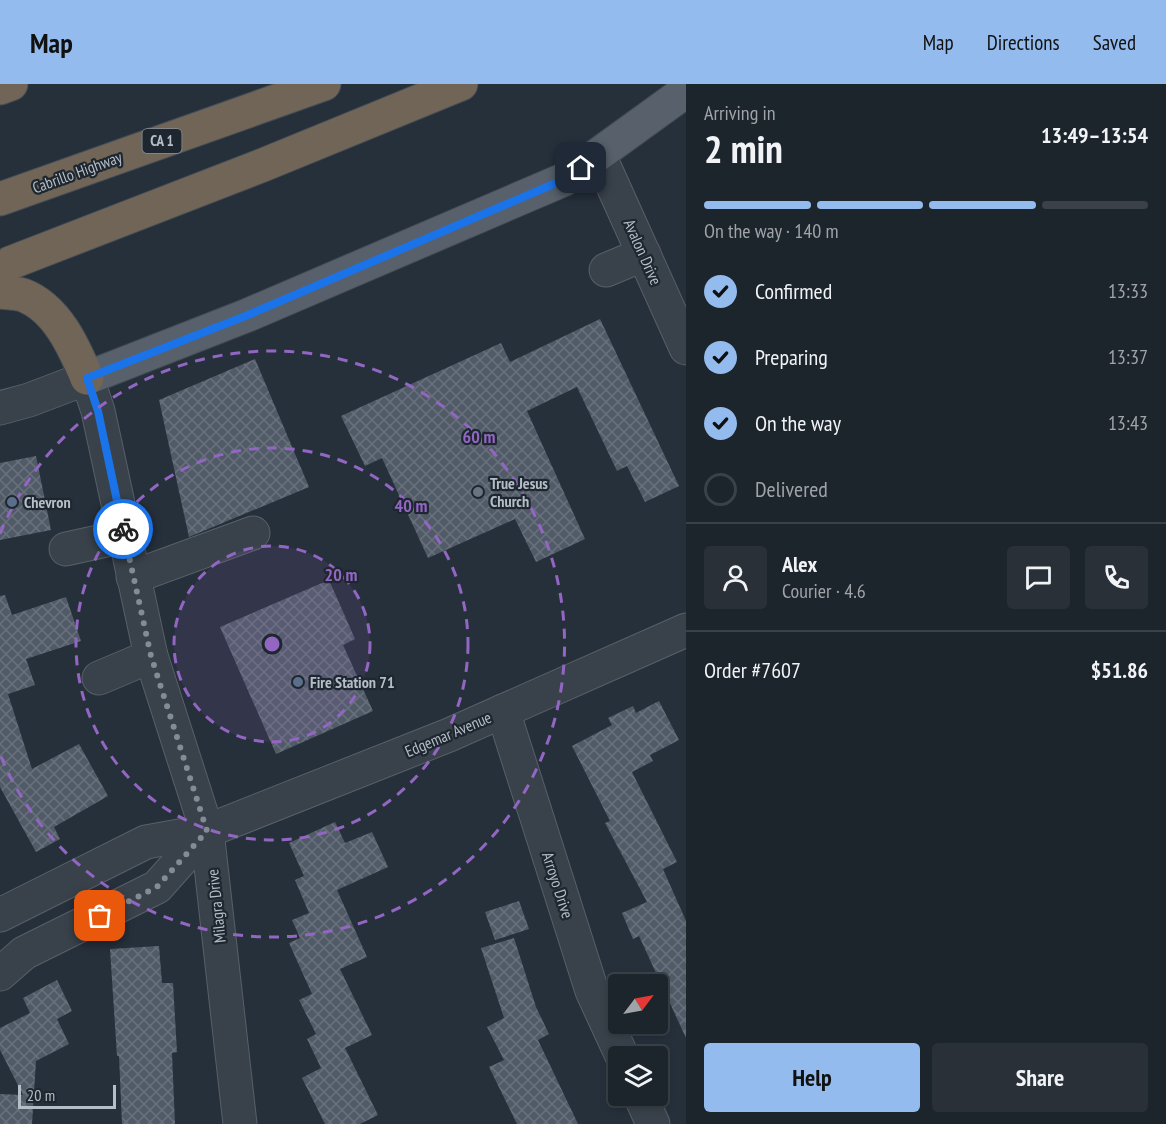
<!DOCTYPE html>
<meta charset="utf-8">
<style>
body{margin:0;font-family:"PT Sans Narrow",sans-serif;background:#293038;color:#f1f3f6;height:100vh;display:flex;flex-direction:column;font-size:22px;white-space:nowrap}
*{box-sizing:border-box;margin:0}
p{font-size:20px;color:#a0a4a9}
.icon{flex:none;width:33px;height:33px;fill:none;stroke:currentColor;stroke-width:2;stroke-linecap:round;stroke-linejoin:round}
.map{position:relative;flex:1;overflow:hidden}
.drawer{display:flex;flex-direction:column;background:#1c242c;width:480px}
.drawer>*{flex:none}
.needle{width:39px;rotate:58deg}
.controls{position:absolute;left:608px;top:890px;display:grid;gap:12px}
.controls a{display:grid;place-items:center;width:60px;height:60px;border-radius:6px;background:#1c242c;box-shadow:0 3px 9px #0003,0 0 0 2px #3a4148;font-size:30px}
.scale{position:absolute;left:18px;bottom:15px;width:98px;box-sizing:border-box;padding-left:6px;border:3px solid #b5bdc6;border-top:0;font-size:16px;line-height:21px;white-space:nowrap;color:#b5bdc6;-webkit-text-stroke:4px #1e2730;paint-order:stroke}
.pin{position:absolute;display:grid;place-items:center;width:51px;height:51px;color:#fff;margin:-26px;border-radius:12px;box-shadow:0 3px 9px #0006}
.courier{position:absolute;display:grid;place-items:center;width:60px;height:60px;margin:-30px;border:4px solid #1a73e8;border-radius:50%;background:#fff;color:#222;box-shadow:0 2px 8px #0007}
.head em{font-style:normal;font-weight:600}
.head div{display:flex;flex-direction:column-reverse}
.head{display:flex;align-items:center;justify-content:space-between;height:102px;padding:0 18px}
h1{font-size:39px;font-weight:600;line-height:45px}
.bar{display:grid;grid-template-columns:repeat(4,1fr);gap:9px 6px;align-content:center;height:72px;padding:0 18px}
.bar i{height:8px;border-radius:4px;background:#3a4148}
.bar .on{background:#93bbed}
.bar p{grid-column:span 4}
.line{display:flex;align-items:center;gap:15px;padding:0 18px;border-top:2px solid #3a4148}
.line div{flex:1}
.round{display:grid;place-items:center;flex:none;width:63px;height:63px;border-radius:6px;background:#293038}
ol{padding:0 18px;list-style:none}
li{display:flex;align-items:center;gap:18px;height:66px}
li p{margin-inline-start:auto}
li .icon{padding:6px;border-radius:50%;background:#93bbed;color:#111;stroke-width:4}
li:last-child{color:#a0a4a9}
li i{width:33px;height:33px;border:3px solid #3a4148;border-radius:50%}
.action{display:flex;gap:12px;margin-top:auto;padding:12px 18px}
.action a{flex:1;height:69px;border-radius:6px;background:#93bbed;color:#111;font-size:24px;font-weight:600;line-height:69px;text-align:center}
.action a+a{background:#293038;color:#f1f3f6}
header{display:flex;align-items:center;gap:36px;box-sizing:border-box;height:84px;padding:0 30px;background:#93bbed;color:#111}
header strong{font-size:28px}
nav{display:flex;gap:33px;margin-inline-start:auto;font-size:21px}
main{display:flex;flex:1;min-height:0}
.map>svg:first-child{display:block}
</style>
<header>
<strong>Map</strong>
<nav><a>Map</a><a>Directions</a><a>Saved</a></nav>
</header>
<main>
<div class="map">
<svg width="686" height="1040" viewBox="0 0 686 1040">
<defs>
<pattern id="building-cross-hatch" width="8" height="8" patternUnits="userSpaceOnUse" patternTransform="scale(1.5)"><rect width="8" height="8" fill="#515b68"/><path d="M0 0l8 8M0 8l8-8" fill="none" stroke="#68717c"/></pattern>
</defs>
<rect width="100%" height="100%" fill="#26303b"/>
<g fill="url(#building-cross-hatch)">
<path d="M600 235 679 402 645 418 627 382 617 387 577 303 527 327 585 455 536 478 515 435 428 474 382 374 365 382 341 332 501 259 510 278Z"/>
<path d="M255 275 309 403 189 453 159 316Z"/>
<path d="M36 372 51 446 0 456V379Z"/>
<path d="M329 496 355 555 343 561 373 627 276 670 220 543Z"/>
<path d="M5 511 12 531 66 513 81 557 26 575 35 601 8 610 32 685 79 660 108 712 54 743 60 755 36 768 0 703V512Z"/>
<path d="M659 617 679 656 650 671 653 677 632 688 677 778 663 785 686 837V954L639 852 633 855 622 829 647 818 605 739 610 737 572 662 612 641 608 634 633 622 636 629Z"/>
<path d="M335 738 345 759 372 748 388 783 337 806 367 873 340 885 372 951 345 964 378 1031 360 1040H325L302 994 321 984 307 955 316 950 299 916 312 910 289 859 300 854 292 836 309 829 295 796 304 792 289 759Z"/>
<path d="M519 817 529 845 495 856 485 828Z"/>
<path d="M514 854 536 923 549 950 538 956 578 1040H517L489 983 504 976 487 943 504 934 481 864Z"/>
<path d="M159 862 162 899H173L177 968 172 969 175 1040H122L119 972H117L110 865Z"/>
<path d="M57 896 72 927 57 935 69 960 36 977 32 1040H0V1010L23 1011 0 966V944L30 929 23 914Z"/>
</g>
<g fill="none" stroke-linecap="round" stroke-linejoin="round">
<defs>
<g id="minor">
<path d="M599 71 686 264"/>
<path d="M606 186 644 170"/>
<path d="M0 324 29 316 87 294 98 327 151 572 207 747 240 1040"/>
<path d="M66 465 125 452"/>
<path d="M133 493 253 449"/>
<path d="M99 594 151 572"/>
<path d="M503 627 592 907 622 972"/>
<path d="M0 831 146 758 207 747 449 651 686 546"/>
<path d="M0 890 24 869 157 803 207 747"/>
<path d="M640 1011 653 1040"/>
</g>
<path id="major" d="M87 294 248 231 563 96 686 7"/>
<g id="highway">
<path d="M0 4 11 0"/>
<path d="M0 115 324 0"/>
<path d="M0 187 10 179 263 81 461 0"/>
<path d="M0 208C7 209 16 209 23 211 57 224 74 263 87 294"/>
</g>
</defs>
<use href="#minor" stroke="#576069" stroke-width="35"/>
<use href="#major" stroke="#424b54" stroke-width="35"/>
<use href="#highway" stroke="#444d56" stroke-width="35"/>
<use href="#minor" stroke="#39424b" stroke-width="33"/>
<use href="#major" stroke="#58616b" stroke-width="33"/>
<use href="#highway" stroke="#706557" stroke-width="33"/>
</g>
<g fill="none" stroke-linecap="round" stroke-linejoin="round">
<path stroke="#838c95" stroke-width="6" stroke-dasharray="0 10.8" d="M100 832 157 803 207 747 151 572 123 445"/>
<path stroke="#1a73e8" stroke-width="8" d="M123 445 98 327 87 294 248 231 563 96 581 84"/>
</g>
<circle cx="272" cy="560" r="98" fill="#9266c2" fill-opacity=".12"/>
<g fill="none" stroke="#9266c2" stroke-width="3" stroke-dasharray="10 8">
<circle cx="272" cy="560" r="98"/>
<circle cx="272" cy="560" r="196"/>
<path d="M0 450A293 293 0 1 1 0 670"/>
</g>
<circle fill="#6b7280" stroke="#1e2730" stroke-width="2" cx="478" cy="408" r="6"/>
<g fill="#5c6f8a" stroke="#1e2730" stroke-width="2">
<circle cx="12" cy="418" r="6"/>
<circle cx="298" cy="598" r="6"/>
</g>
<g text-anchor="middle" stroke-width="4.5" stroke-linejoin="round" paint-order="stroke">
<rect fill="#1e2730" stroke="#889099" stroke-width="1.5" x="142.5" y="45" width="39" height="24" rx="4.5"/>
<g font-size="15" font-weight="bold" fill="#b5bdc6">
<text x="162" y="62">CA 1</text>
</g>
<g font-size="16" fill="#b5bdc6" stroke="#1e2730">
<text transform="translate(77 88) rotate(-20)" y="6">Cabrillo Highway</text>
<text transform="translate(643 168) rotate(66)" y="6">Avalon Drive</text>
<text transform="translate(448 650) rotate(-23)" y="6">Edgemar Avenue</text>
<text transform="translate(558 801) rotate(72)" y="6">Arroyo Drive</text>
<text transform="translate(216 822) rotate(-96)" y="6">Milagra Drive</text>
</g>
<g font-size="16" font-weight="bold" fill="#b5bdc6" stroke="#1e2730" text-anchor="start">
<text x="490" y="405">True Jesus<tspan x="490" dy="18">Church</tspan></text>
<text x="24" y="424">Chevron</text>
<text x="310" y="604">Fire Station 71</text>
</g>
</g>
<circle cx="272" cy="560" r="9" fill="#9266c2" stroke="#1e2730" stroke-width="3"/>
<g font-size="18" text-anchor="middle" font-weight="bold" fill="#9266c2" stroke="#1e2730" stroke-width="4.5" stroke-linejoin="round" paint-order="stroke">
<text x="479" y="359">60 m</text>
<text x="411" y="428">40 m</text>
<text x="341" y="497">20 m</text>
</g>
</svg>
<div class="controls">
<a><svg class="needle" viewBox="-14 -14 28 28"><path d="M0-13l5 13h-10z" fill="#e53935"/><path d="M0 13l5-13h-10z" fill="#a0a4a9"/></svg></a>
<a><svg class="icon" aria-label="layers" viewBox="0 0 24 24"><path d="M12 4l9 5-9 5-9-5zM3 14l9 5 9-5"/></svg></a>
</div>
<div class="scale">20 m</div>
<div class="pin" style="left:100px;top:832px;background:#ea580c"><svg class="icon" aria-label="bag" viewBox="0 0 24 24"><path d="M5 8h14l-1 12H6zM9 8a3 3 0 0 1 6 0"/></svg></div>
<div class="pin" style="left:581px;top:84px;background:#1f2937"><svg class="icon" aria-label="home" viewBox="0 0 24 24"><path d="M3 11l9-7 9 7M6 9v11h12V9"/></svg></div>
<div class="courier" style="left:123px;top:445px"><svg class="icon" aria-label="bike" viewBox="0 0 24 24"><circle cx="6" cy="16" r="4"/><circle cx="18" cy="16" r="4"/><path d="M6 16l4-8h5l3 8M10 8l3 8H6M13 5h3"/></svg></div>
</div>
<section class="drawer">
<div class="head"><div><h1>2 min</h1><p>Arriving in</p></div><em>13:49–13:54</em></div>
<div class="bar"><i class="on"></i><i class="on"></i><i class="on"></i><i></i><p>On the way · 140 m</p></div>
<ol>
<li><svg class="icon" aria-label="check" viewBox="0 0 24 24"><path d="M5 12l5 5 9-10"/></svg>Confirmed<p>13:33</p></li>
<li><svg class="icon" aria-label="check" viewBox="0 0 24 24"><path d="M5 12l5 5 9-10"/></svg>Preparing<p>13:37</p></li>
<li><svg class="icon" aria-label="check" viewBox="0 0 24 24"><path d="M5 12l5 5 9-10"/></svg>On the way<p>13:43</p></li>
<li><i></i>Delivered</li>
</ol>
<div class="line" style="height:108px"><a class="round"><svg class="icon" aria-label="person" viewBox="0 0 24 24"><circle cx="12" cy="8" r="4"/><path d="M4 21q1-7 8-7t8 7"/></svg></a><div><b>Alex</b><p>Courier · 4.6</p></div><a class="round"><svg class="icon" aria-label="chat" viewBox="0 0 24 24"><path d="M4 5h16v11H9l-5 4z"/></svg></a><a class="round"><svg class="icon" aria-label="phone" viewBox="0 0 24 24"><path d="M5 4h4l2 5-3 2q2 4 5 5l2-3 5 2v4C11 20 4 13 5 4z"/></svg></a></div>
<div class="line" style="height:78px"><div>Order #7607</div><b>$51.86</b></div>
<div class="action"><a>Help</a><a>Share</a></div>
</section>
</main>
